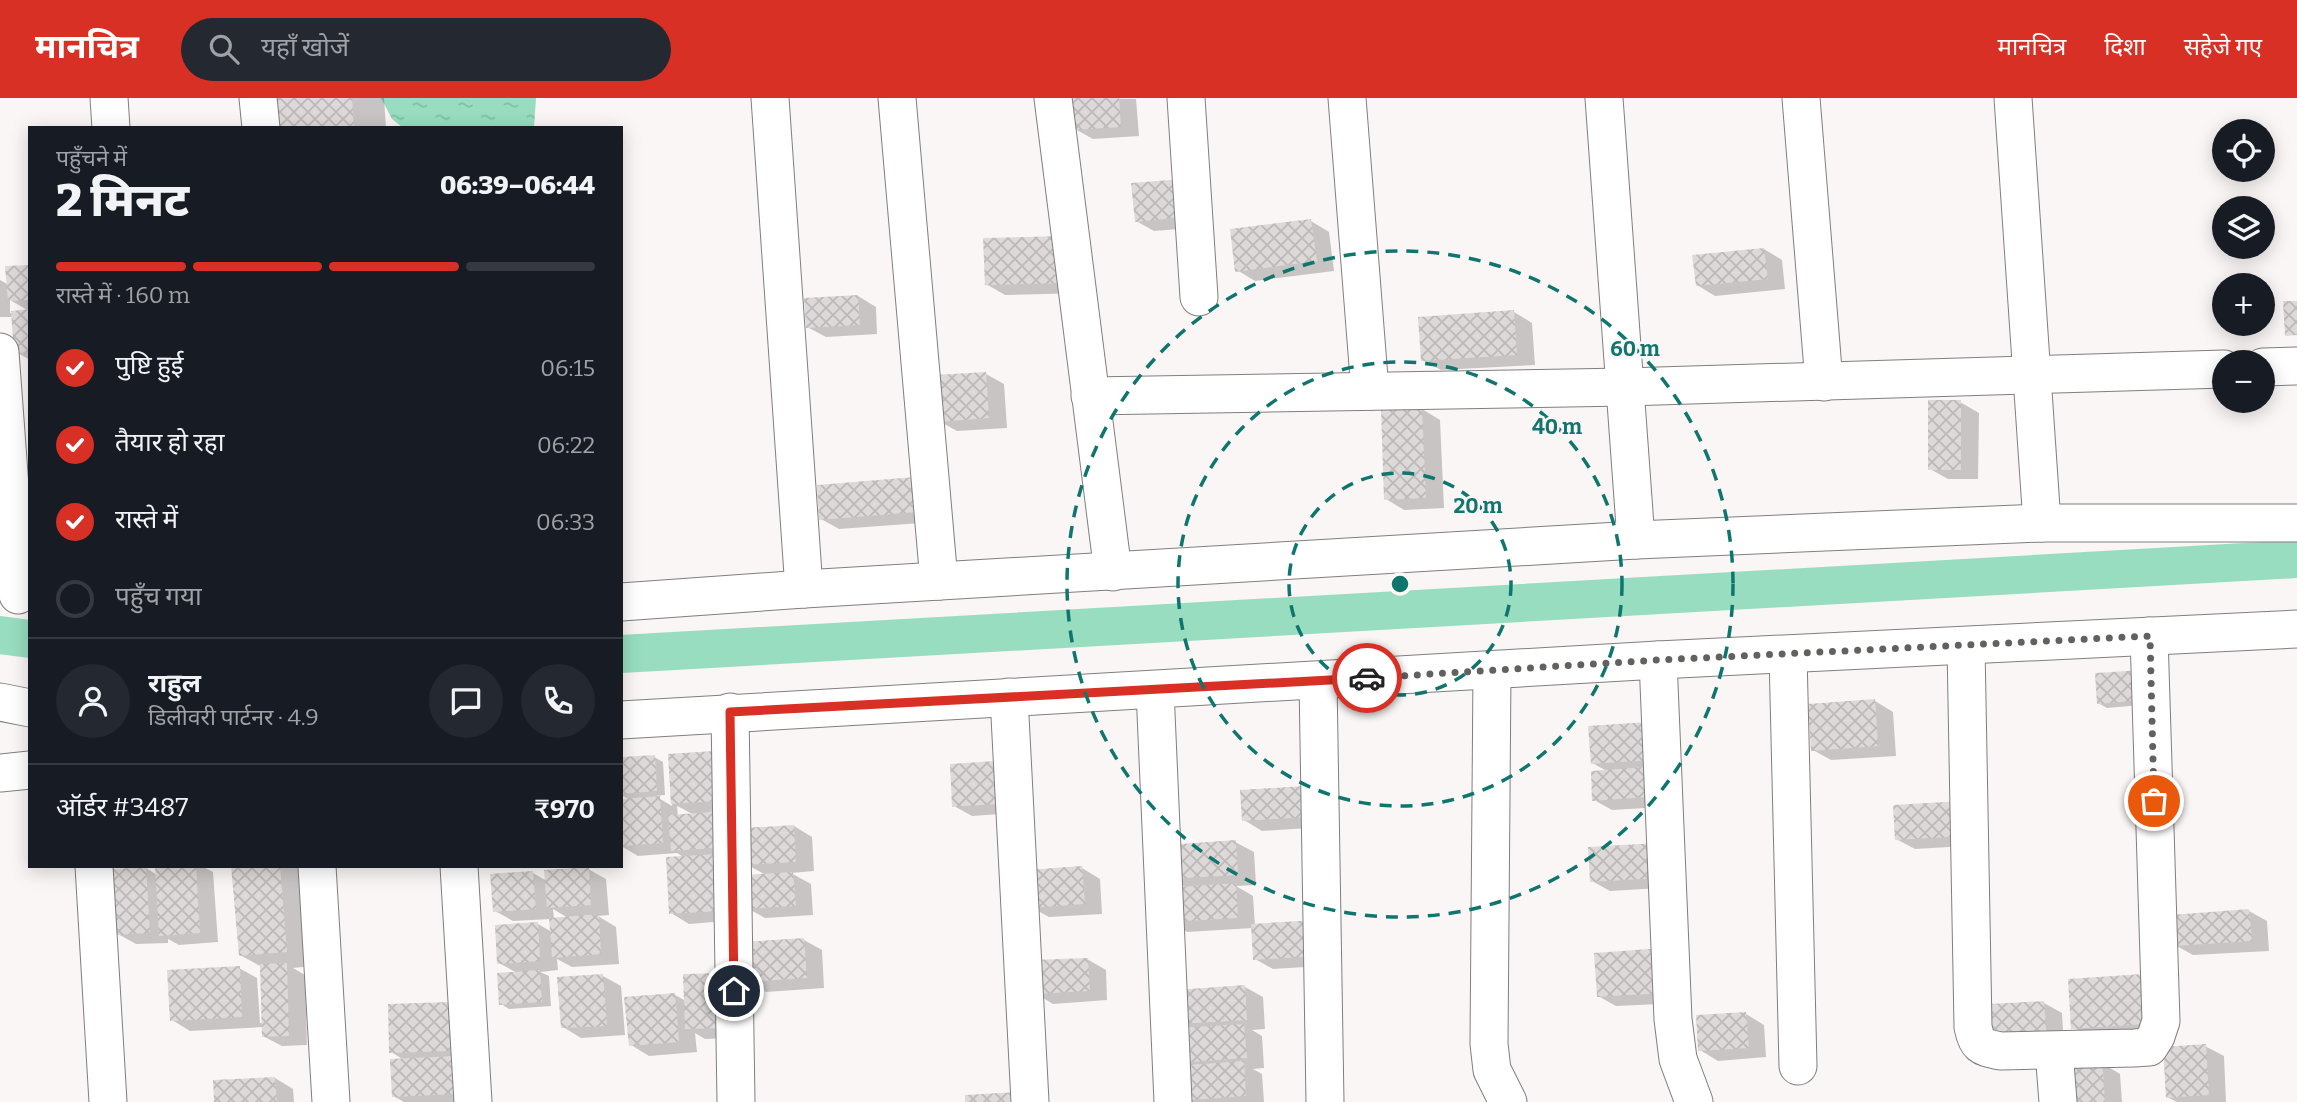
<!DOCTYPE html>
<html lang="hi">
<meta charset="utf-8">
<style>
body{margin:0;font-family:Bitter,"Noto Sans Devanagari",serif;background:#242831;color:#f1f3f6;height:100vh;display:flex;flex-direction:column;font-size:26px;white-space:nowrap}
*{box-sizing:border-box;margin:0}
p{font-size:23px;color:#9ea1a6}
.icon{flex:none;width:38px;height:38px;fill:none;stroke:currentColor;stroke-width:2;stroke-linecap:round;stroke-linejoin:round}
.map{position:relative;flex:1;overflow:hidden}
.side{position:absolute;left:28px;top:28px;width:595px;height:742px;display:flex;flex-direction:column;background:#171b24;border-radius:0px;box-shadow:0 4px 18px #0003}
.side>*{flex:none}
.fabs{position:absolute;left:2212px;top:21px;display:grid;gap:14px}
.fabs a{display:grid;place-items:center;width:63px;height:63px;border-radius:50%;background:#171b24;box-shadow:0 4px 18px #0003;font-size:35px}
.pin{position:absolute;display:grid;place-items:center;width:60px;height:60px;color:#fff;margin:-30px;border:4px solid #fff;border-radius:50%;box-shadow:0 2px 7px #0007}
.courier{position:absolute;display:grid;place-items:center;width:70px;height:70px;margin:-35px;border:5px solid #d93025;border-radius:50%;background:#fff;color:#222;box-shadow:0 2px 9px #0007}
.headline em{font-style:normal;font-weight:800}
.headline div{display:flex;flex-direction:column-reverse}
.headline{display:flex;align-items:center;justify-content:space-between;height:119px;padding:0 28px}
h1{font-size:46px;font-weight:800;line-height:52px}
.bar{display:grid;grid-template-columns:repeat(4,1fr);gap:10px 7px;align-content:center;height:84px;padding:0 28px}
.bar i{height:9px;border-radius:5px;background:#363941}
.bar .active{background:#d93025}
.bar p{grid-column:span 4}
.line{display:flex;align-items:center;gap:18px;padding:0 28px;border-top:2px solid #363941}
.line div{flex:1}
.round{display:grid;place-items:center;flex:none;width:74px;height:74px;border-radius:37px;background:#242831}
ol{padding:0 28px;list-style:none}
li{display:flex;align-items:center;gap:21px;height:77px}
li p{margin-inline-start:auto}
li .icon{padding:7px;border-radius:50%;background:#d93025;color:#fff;stroke-width:4}
li:last-child{color:#9ea1a6}
li i{width:38px;height:38px;border:4px solid #363941;border-radius:50%}
header{display:flex;align-items:center;gap:42px;box-sizing:border-box;height:98px;padding:0 35px;background:#d93025;color:#fff}
header strong{font-size:33px}
nav{display:flex;gap:38px;margin-inline-start:auto;font-size:24px}
.search{width:490px;height:63px;background:#242831;display:flex;align-items:center;gap:18px;box-sizing:border-box;padding:0 24px;border-radius:38px;color:#9ea1a6;font-size:26px}
.map>svg:first-child{display:block}
</style>
<header>
<strong>मानचित्र</strong>
<div class="search"><svg class="icon" aria-label="search" viewBox="0 0 24 24"><circle cx="10" cy="10" r="6"/><path d="M15 15l6 6"/></svg>यहाँ खोजें</div>
<nav><a>मानचित्र</a><a>दिशा</a><a>सहेजे गए</a></nav>
</header>
<div class="map">
<svg width="2297" height="1004" viewBox="0 0 2297 1004">
<defs>
<pattern id="water-ripples" width="26" height="14" patternUnits="userSpaceOnUse" patternTransform="scale(1.75)"><rect width="26" height="14" fill="#98ddc0"/><path d="M2 4q2-2 4 0t4 0M15 11q2-2 4 0t4 0" fill="none" stroke="#82bda4"/></pattern>
<pattern id="building-cross-hatch" width="8" height="8" patternUnits="userSpaceOnUse" patternTransform="scale(1.75)"><rect width="8" height="8" fill="#ddd9d9"/><path d="M0 0l8 8M0 8l8-8" fill="none" stroke="#bdb9b9"/></pattern>
</defs>
<rect width="100%" height="100%" fill="#faf6f6"/>
<path fill="url(#water-ripples)" d="M381 0H536L534 30H403L392 21Z"/>
<g fill="#0003" fill-rule="evenodd">
<path d="M279 0H384L386 30H281Z"/>
<path d="M1073 0 1136 1 1139 38 1093 41 1075 31Z"/>
<path d="M1133 87 1204 129 1154 133 1136 123Z"/>
<path d="M1311 123 1329 134 1334 173 1255 183 1237 172Z"/>
<path d="M985 142 1084 195 1005 197 986 186Z"/>
<path d="M1764 151 1782 162 1785 191 1715 198 1697 187Z"/>
<path d="M30 169V262L16 254 13 219H0V182L9 187ZM10 202 29 213 10 215Z"/>
<path d="M858 198 876 209 877 236 826 239 807 229Z"/>
<path d="M1514 214 1532 225 1535 267 1441 272 1422 262Z"/>
<path d="M986 276 1004 286 1007 330 957 333 939 323Z"/>
<path d="M1960 304 1979 315 1978 381H1948L1930 371Z"/>
<path d="M1422 311 1440 322 1444 410 1404 412 1386 401Z"/>
<path d="M933 392 935 424 839 431 821 421Z"/>
<path d="M2097 576 2153 606 2107 610 2098 605Z"/>
<path d="M1875 603 1893 614 1896 658 1831 662 1813 652Z"/>
<path d="M1648 626 1679 708 1612 712 1594 702 1607 673 1592 665Z"/>
<path d="M670 658 735 712 709 714 731 727 738 822 689 826 671 815 685 760 677 755 638 758 621 748 630 702 621 697V661L654 659 663 664 665 697 655 698 672 708ZM677 708 683 711 694 717 678 718Z"/>
<path d="M952 668 1030 714 972 718 954 708Z"/>
<path d="M1304 690 1324 729 1262 733 1244 722Z"/>
<path d="M1963 705 1983 747 1915 751 1896 741Z"/>
<path d="M794 728 812 739 814 773 791 775 811 786 813 817 765 820 747 810 766 777 746 766Z"/>
<path d="M1235 744 1254 754 1256 787 1236 788 1253 798 1255 828 1337 867 1273 871 1255 861 1253 830 1187 834 1169 823 1187 790 1170 780Z"/>
<path d="M1590 751 1678 789 1610 793 1592 783Z"/>
<path d="M157 768H202L213 774 218 844 179 847 168 841V845L136 846 118 836 146 770 157 777Z"/>
<path d="M233 768H304L313 868 293 870 305 877 307 947 282 948 263 938V929L190 933 172 922 239 870 257 880 260 925H263L262 869 240 857Z"/>
<path d="M501 768H540L504 770Z"/>
<path d="M1082 770 1100 781 1102 816 1049 819 1031 809Z"/>
<path d="M588 771 606 781 609 817 598 818 616 829 619 866 572 869 557 861 558 872 540 874 549 878 551 908 509 911 501 906 517 875 499 865 538 826 552 834 551 821 513 823 495 813 533 775 547 783ZM553 811 568 820 554 821Z"/>
<path d="M2249 813 2267 823 2269 853 2193 857 2175 847Z"/>
<path d="M804 842 822 852 824 890 766 894 748 883Z"/>
<path d="M1596 856 1683 905 1616 908 1598 898Z"/>
<path d="M1087 861 1106 872 1107 902 1053 906 1035 895Z"/>
<path d="M603 878 621 888 625 937 581 940 563 929Z"/>
<path d="M2161 888 2165 935 2091 940 2073 929Z"/>
<path d="M1245 889 1263 899 1265 931 1252 932 1262 938 1264 970 1253 971 1262 976 1264 1004H1181L1179 925Z"/>
<path d="M675 897 686 903 749 939 705 941 695 935 697 954 649 958 631 947Z"/>
<path d="M2044 905 2062 915 2064 952 2013 955Z"/>
<path d="M390 908 470 962 474 1004H404L393 998 404 962 391 954Z"/>
<path d="M1746 916 1764 927 1766 959 1718 963 1700 952Z"/>
<path d="M2205 948 2224 958 2226 1004H2177L2167 999Z"/>
<path d="M2102 965 2120 976 2122 1004H2067Z"/>
<path d="M275 980 293 991 294 1004H216Z"/>
</g>
<g fill="none" stroke-linecap="round" stroke-linejoin="round">
<g stroke="#98ddc0" stroke-width="38">
<path d="M0 537 30 541"/>
<path d="M621 556 2297 461"/>
</g>
</g>
<g fill="url(#building-cross-hatch)">
<path d="M277 0H352L354 30H279Z"/>
<path d="M1071 0H1119L1121 29 1073 32Z"/>
<path d="M1183 81 1186 119 1135 124 1131 85Z"/>
<path d="M1311 121 1317 163 1235 174 1230 131Z"/>
<path d="M1065 138 1067 185 985 187 983 140Z"/>
<path d="M1764 150 1768 181 1696 188 1692 157Z"/>
<path d="M30 167V202L8 203 5 168Z"/>
<path d="M858 197 860 227 806 230 804 200Z"/>
<path d="M2283 203H2297V237L2285 238Z"/>
<path d="M30 211V254L14 255 11 213Z"/>
<path d="M1514 212 1517 257 1421 263 1418 219Z"/>
<path d="M986 274 989 320 938 324 935 277Z"/>
<rect x="1928" y="302" width="33" height="70"/>
<path d="M1422 309 1426 400 1384 402 1381 311Z"/>
<path d="M915 379 918 414 819 422 817 387Z"/>
<path d="M2143 572 2145 602 2097 606 2095 575Z"/>
<path d="M1875 601 1878 648 1811 653 1808 606Z"/>
<path d="M1648 624 1651 662 1591 666 1588 628Z"/>
<path d="M714 653 718 703 671 706 668 656Z"/>
<path d="M655 657 657 693 621 696V659Z"/>
<path d="M1010 662 1012 705 952 709 950 666Z"/>
<path d="M1660 668 1662 698 1592 703 1591 673Z"/>
<path d="M1304 688 1306 719 1242 723 1240 692Z"/>
<path d="M660 698 663 745 621 748V701Z"/>
<path d="M1963 703 1965 738 1895 742 1893 707Z"/>
<path d="M713 714 715 750 671 753 668 717Z"/>
<path d="M794 727 796 764 745 767 743 730Z"/>
<path d="M1236 742 1238 777 1168 781 1166 747Z"/>
<path d="M1658 745 1660 780 1590 784 1588 749Z"/>
<path d="M717 756 721 813 669 816 666 759Z"/>
<path d="M155 768H196L200 835 159 838Z"/>
<path d="M231 768H280L287 854 239 858Z"/>
<path d="M1082 768 1085 806 1029 810 1026 772Z"/>
<path d="M146 769 150 835 116 837 112 771Z"/>
<path d="M589 769 591 807 547 810 544 772Z"/>
<path d="M533 773 536 811 493 814 490 776Z"/>
<path d="M793 774 796 808 745 811 743 777Z"/>
<path d="M1236 785 1238 820 1168 824 1165 790Z"/>
<path d="M2249 811 2252 843 2174 848 2171 817Z"/>
<path d="M599 816 601 856 552 860 549 820Z"/>
<path d="M1317 822 1319 858 1253 862 1251 826Z"/>
<path d="M538 824 540 863 497 866 495 827Z"/>
<path d="M804 840 807 880 747 884 744 844Z"/>
<path d="M1663 850 1665 895 1597 899 1594 855Z"/>
<path d="M1088 860 1090 893 1033 896 1031 862Z"/>
<path d="M287 865 289 938 262 939 260 866Z"/>
<path d="M240 868 242 919 170 923 167 872Z"/>
<path d="M540 872 542 904 499 907 497 875Z"/>
<path d="M729 875 731 930 685 931 683 876Z"/>
<path d="M603 876 607 928 561 930 557 879Z"/>
<path d="M2143 876 2147 926 2071 931 2068 881Z"/>
<path d="M1245 887 1247 922 1177 926 1175 892Z"/>
<path d="M675 895 679 944 629 948 624 899Z"/>
<path d="M2044 903 2047 942 1993 945 1990 906Z"/>
<path d="M450 904 452 953 389 955 388 906Z"/>
<path d="M1746 914 1749 950 1698 953 1696 917Z"/>
<path d="M1244 926 1247 960 1177 965 1174 930Z"/>
<path d="M2206 946 2209 997 2166 1000 2163 949Z"/>
<path d="M455 958 456 996 392 999 390 961Z"/>
<path d="M1244 963 1246 998 1176 1003 1174 968Z"/>
<path d="M2102 963 2105 1004H2065L2062 966Z"/>
<path d="M275 979 277 1004H214L213 982Z"/>
<path d="M1018 994V1004H965V997Z"/>
</g>
<g fill="none" stroke-linecap="round" stroke-linejoin="round">
<defs>
<g id="minor">
<path d="M109 0 111 30"/>
<path d="M258 0 261 30"/>
<path d="M770 0 804 491"/>
<path d="M897 0 939 483"/>
<path d="M1053 0 1113 474"/>
<path d="M1186 0 1199 199"/>
<path d="M1347 0 1370 293"/>
<path d="M1604 0 1636 442"/>
<path d="M1801 0 1824 284"/>
<path d="M2013 0 2042 425"/>
<path d="M0 254 18 497"/>
<path d="M2263 269 2297 268"/>
<path d="M1090 298 1626 289 2224 271"/>
<path d="M621 504 804 491 1636 442 2042 425H2297"/>
<path d="M1966 548 1973 929C1977 949 1982 949 2000 953L2134 950 2149 949 2156 938 2161 923 2149 538"/>
<path d="M1788 557 1798 968"/>
<path d="M1658 562 1673 921 1678 961 1694 1004"/>
<path d="M1492 573 1489 946 1492 972 1508 1004"/>
<path d="M1318 583 1325 1004"/>
<path d="M1155 592 1173 1004"/>
<path d="M1009 599 1030 1004"/>
<path d="M0 604 30 610"/>
<path d="M730 614 736 1004"/>
<path d="M621 622 1658 562 2297 531"/>
<path d="M0 675 30 672"/>
<path d="M94 768 108 1004"/>
<path d="M317 768 331 1004"/>
<path d="M459 768 473 1004"/>
<path d="M2054 953 2058 1004"/>
</g>
</defs>
<use href="#minor" stroke="#817e7e" stroke-width="39"/>
<use href="#minor" stroke="#fff" stroke-width="37"/>
</g>
<g fill="none" stroke-linecap="round" stroke-linejoin="round">
<path stroke="#636060" stroke-width="7" stroke-dasharray="0 12.6" d="M1367 580 1658 562 2150 538 2154 703"/>
<path stroke="#d93025" stroke-width="9" d="M734 893 730 614 1367 580"/>
</g>
<g fill="none" stroke="#0f766e" stroke-width="3.5" stroke-dasharray="12 9">
<circle cx="1400" cy="486" r="111"/>
<circle cx="1400" cy="486" r="222"/>
<circle cx="1400" cy="486" r="333"/>
</g>
<circle cx="1400" cy="486" r="10" fill="#0f766e" stroke="#faf6f6" stroke-width="3.5"/>
<g font-size="21" text-anchor="middle" font-weight="bold" fill="#0f766e" stroke="#faf6f6" stroke-width="5" stroke-linejoin="round" paint-order="stroke">
<text x="1635" y="258">60 m</text>
<text x="1557" y="336">40 m</text>
<text x="1478" y="415">20 m</text>
</g>
</svg>
<div class="fabs">
<a><svg class="icon" aria-label="locate" viewBox="0 0 24 24"><circle cx="12" cy="12" r="6"/><path d="M12 2v4M12 18v4M2 12h4M18 12h4"/></svg></a>
<a><svg class="icon" aria-label="layers" viewBox="0 0 24 24"><path d="M12 4l9 5-9 5-9-5zM3 14l9 5 9-5"/></svg></a>
<a>+</a>
<a>−</a>
</div>
<div class="pin" style="left:2154px;top:703px;background:#ea580c"><svg class="icon" aria-label="bag" viewBox="0 0 24 24"><path d="M5 8h14l-1 12H6zM9 8a3 3 0 0 1 6 0"/></svg></div>
<div class="pin" style="left:734px;top:893px;background:#1f2937"><svg class="icon" aria-label="home" viewBox="0 0 24 24"><path d="M3 11l9-7 9 7M6 9v11h12V9"/></svg></div>
<div class="courier" style="left:1367px;top:580px"><svg class="icon" aria-label="car" viewBox="0 0 24 24"><path d="M5 17H2v-5l4-1 3-4h7l3 4 3 1v5h-3M9 17h6M6 11h13"/><circle cx="7" cy="17" r="2"/><circle cx="17" cy="17" r="2"/></svg></div>
<section class="side">
<div class="headline"><div><h1>2 मिनट</h1><p>पहुँचने में</p></div><em>06:39–06:44</em></div>
<div class="bar"><i class="active"></i><i class="active"></i><i class="active"></i><i></i><p>रास्ते में · 160 m</p></div>
<ol>
<li><svg class="icon" aria-label="check" viewBox="0 0 24 24"><path d="M5 12l5 5 9-10"/></svg>पुष्टि हुई<p>06:15</p></li>
<li><svg class="icon" aria-label="check" viewBox="0 0 24 24"><path d="M5 12l5 5 9-10"/></svg>तैयार हो रहा<p>06:22</p></li>
<li><svg class="icon" aria-label="check" viewBox="0 0 24 24"><path d="M5 12l5 5 9-10"/></svg>रास्ते में<p>06:33</p></li>
<li><i></i>पहुँच गया</li>
</ol>
<div class="line" style="height:126px"><a class="round"><svg class="icon" aria-label="person" viewBox="0 0 24 24"><circle cx="12" cy="8" r="4"/><path d="M4 21q1-7 8-7t8 7"/></svg></a><div><b>राहुल</b><p>डिलीवरी पार्टनर · 4.9</p></div><a class="round"><svg class="icon" aria-label="chat" viewBox="0 0 24 24"><path d="M4 5h16v11H9l-5 4z"/></svg></a><a class="round"><svg class="icon" aria-label="phone" viewBox="0 0 24 24"><path d="M5 4h4l2 5-3 2q2 4 5 5l2-3 5 2v4C11 20 4 13 5 4z"/></svg></a></div>
<div class="line" style="height:91px"><div>ऑर्डर #3487</div><b>₹970</b></div>
</section>
</div>
